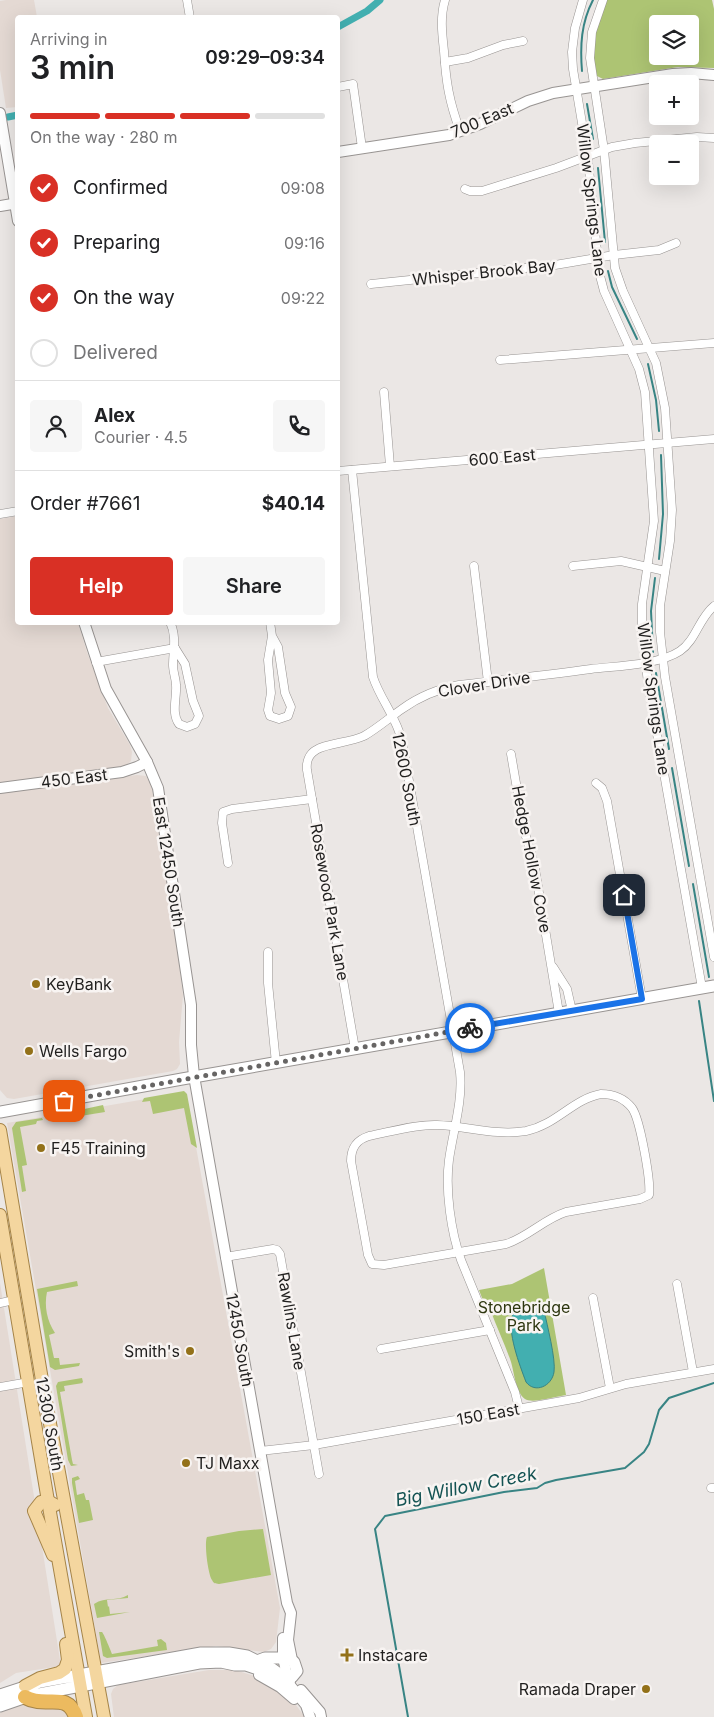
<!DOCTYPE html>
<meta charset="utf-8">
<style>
body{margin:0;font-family:Inter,sans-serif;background:#f6f6f6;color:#202124;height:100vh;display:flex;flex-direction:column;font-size:19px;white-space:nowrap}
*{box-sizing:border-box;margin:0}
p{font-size:16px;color:#757577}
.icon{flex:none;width:28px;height:28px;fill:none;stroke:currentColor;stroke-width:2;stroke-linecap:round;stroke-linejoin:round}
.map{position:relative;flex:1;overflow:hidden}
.details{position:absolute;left:15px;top:15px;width:325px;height:610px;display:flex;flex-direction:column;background:#fff;border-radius:5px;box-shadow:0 5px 20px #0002}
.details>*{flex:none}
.buttons{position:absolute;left:649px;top:15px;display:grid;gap:10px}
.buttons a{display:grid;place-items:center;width:50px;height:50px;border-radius:5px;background:#fff;box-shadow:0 5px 20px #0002;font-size:25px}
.pin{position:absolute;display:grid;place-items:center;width:42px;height:42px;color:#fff;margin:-21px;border-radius:10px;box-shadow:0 2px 8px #0006}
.courier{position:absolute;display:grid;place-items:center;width:50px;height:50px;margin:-25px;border:4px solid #1a73e8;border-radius:50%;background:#fff;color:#222;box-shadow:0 1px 6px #0007}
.summary em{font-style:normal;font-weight:600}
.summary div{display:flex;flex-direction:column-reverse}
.summary{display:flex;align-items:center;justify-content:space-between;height:85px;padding:0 15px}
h1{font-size:32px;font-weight:600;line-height:38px}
.bar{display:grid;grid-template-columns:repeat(4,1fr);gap:8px 5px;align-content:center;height:60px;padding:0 15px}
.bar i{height:6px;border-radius:4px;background:#e0e0e0}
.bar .on{background:#d93025}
.bar p{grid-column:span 4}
.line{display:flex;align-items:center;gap:12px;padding:0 15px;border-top:1px solid #e0e0e0}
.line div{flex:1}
.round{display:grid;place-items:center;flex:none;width:52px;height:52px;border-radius:5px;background:#f6f6f6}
ol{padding:0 15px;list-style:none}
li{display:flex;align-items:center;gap:15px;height:55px}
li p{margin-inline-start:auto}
li .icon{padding:5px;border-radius:50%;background:#d93025;color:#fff;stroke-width:4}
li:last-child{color:#757577}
li i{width:28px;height:28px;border:2px solid #e0e0e0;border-radius:50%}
.cta{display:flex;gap:10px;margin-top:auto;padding:10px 15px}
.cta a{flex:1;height:58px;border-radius:5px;background:#d93025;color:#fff;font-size:20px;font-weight:600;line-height:58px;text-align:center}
.cta a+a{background:#f6f6f6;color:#202124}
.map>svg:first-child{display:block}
</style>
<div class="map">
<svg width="714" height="1717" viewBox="0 0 714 1717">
<rect width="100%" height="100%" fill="#ebe7e5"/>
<g fill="#e4d9d3">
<path d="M6 0H34L37 17 18 18 17 107 6 108 0 70V1Z"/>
<path d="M17 516 18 622 78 623 87 652 108 708 130 745 132 752 131 761 126 766 0 783V519Z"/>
<path d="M137 775 146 776 151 784 172 907 183 995 179 1042 180 1064 177 1069 173 1071 14 1099 7 1098 0 1090V793Z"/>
<path d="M186 1092 280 1608 276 1642 271 1649 264 1652 216 1646 101 1663 7 1123Z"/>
<path d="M0 1283 61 1666 16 1673 0 1683Z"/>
<path d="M209 1670H235L258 1677 292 1700 305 1717H114L111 1694 113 1689 118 1685Z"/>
<path d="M57 1698 70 1717H0V1713L14 1707Z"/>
</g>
<g fill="#adc473" fill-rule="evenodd">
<path d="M606 0H712L714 9V68L678 67 603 79 595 75 593 65 594 33ZM658 24H690V56H658Z"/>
<path d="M184 1091 187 1094 197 1148 191 1144 184 1108 153 1114 150 1101 142 1102 144 1098Z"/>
<path d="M103 1105 105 1112 62 1119 61 1114Z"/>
<path d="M42 1118 43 1120 37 1121 36 1124 20 1127 27 1165 22 1166 26 1191 22 1192 12 1128 16 1122Z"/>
<path d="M544 1268 566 1395C558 1396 532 1404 525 1399 515 1392 514 1369 510 1359 504 1342 496 1326 490 1309L484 1303 479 1290 512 1284Z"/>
<path d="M77 1281 78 1286 47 1292C44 1306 47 1321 55 1333L49 1335 54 1358H59L60 1365 80 1363 79 1366 55 1370 50 1367 37 1289Z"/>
<path d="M82 1378 83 1382H82L83 1383 64 1386 65 1391 60 1392 72 1460 73 1464 78 1465 71 1466 68 1460 56 1386 58 1382Z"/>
<path d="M78 1476 80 1479 75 1481 77 1495 84 1493 86 1500H89L93 1520 79 1523 72 1483V1478Z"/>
<path d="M263 1529 271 1575 219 1584C215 1583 214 1584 212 1580 208 1574 204 1543 207 1537L239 1531Z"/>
<path d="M128 1595V1598L107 1600 108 1607 109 1606 110 1614 130 1612 97 1618 94 1604C106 1596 117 1602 128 1595Z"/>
<path d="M99 1632H102C104 1634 111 1651 112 1654L158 1646 157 1640 161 1639 166 1643 167 1650 107 1658 103 1656Z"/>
</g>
<path fill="#42afb0" stroke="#388484" d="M540 1307 544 1310C547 1325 556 1359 554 1372 552 1386 535 1394 526 1382 520 1366 506 1330 513 1314L515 1313Z"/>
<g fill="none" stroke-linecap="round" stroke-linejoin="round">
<g stroke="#388484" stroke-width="2">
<path d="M582 71C580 46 581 23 593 0"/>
<path d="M587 104 593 139"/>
<path d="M598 168 605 242"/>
<path d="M608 271 612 287 637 339"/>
<path d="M648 364 656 400 659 431"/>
<path d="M659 559 663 514 661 455"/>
<path d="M653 652 651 611 655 578"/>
<path d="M656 673 669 749"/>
<path d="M672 768 689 866"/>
<path d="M693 884 709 977"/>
<path d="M699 1001 714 1101"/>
<path d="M408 1717 375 1529 385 1516 504 1492 537 1488 545 1483 556 1480 625 1468 644 1452 649 1444 659 1410 669 1398 714 1383"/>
</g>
<g stroke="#42afb0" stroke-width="7">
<path d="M338 27 367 11 380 0"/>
<path d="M8 117 18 115"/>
</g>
<defs>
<g id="minor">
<path d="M187 0 190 18"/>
<path d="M445 0C440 17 442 33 444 51 446 82 449 101 460 131"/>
<path d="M583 0 575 28 572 52 573 69 588 159 599 272 604 291 639 369 645 392 654 521 642 604V631L648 683 702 988"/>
<path d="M603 0 592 32 590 58 604 150 615 268 623 291 656 363 665 408 672 510 670 541 660 606V632L665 677 714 957"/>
<path d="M445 62 468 58 503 45 523 41"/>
<path d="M338 87 353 84 362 148"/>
<path d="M465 189 470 191H482L556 168 612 147 635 143 697 137 714 138"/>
<path d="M371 284 555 265 614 255 659 250 676 243"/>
<path d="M500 360 714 343"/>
<path d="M384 392 390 466"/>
<path d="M352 470 373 677C380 699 397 718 402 741L460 1072C463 1101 453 1131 449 1160 445 1190 451 1232 461 1260L515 1392 519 1408"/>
<path d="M338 471 714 439"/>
<path d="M0 514 18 511"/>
<path d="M474 566 488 682"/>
<path d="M573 566 621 561 665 571"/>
<path d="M170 622C177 636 173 651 173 665 173 672 176 679 176 685 177 698 171 713 179 724L187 727 195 724 199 716 193 701 185 664 175 648"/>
<path d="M270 622 272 636 278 647 285 693 291 707 288 716 279 719 270 716 268 710 271 693 268 660 272 636"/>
<path d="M96 662 175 648"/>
<path d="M511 754 524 830 534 863 559 1013"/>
<path d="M596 783 602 788 607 801 642 999"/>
<path d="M228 863 222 823 223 812 232 809 312 799"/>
<path d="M268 952V983L276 1063"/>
<path d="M553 967 567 989 572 1011"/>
<path d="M355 1049 307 770C306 762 309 754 316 750 327 743 349 743 364 736 378 728 389 718 402 709 420 696 437 689 459 685 503 680 547 675 591 669 616 666 659 665 680 651 696 640 699 618 714 606"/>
<path d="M601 1094C613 1094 624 1098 632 1108 640 1119 651 1181 649 1195L640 1199 566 1212C544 1219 528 1237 506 1244L384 1265 372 1264 368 1255 351 1161C351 1148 356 1140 369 1136 390 1132 416 1124 437 1125 467 1126 496 1136 526 1131 556 1125 573 1099 601 1094Z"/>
<path d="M225 1257 273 1249 277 1250 280 1254 319 1474"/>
<path d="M677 1284 693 1372"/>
<path d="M593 1298 610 1388"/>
<path d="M0 1303 14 1300"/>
<path d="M381 1349 490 1330"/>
<path d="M0 1387 29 1382"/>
<path d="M260 1451 314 1445 579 1398 626 1384 714 1369"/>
<path d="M711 1488H714"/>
</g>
<g id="tertiary">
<path d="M0 113 18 221"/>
<path d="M338 152 449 135 480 124 528 101 553 93 673 74 691 73 714 75"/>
<path d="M0 206 18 203"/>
<path d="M84 622 106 689 147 762 158 788 191 1005V1045L194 1076 276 1541 287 1603 291 1613 288 1640 292 1660"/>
<path d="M0 788 122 772 137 767 147 762"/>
<path d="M283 1638V1658L289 1684 306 1705 310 1717"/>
<path d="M257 1661 272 1668 290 1681"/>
<path d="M259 1675 280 1687 294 1699"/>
<path d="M301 1690 320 1712 321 1717"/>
</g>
<g id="secondary">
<path d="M0 1112 182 1079 714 986"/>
<path d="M0 1695 40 1682 201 1653H229L247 1656 257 1661 265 1658H288L294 1662 297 1671 292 1677 281 1680 264 1671 246 1665H235L221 1662 199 1663 29 1696 0 1706"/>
</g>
<g id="primary">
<path d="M0 1130 42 1380 104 1717"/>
<path d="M0 1215 48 1501 86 1717"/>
<path d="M53 1555 34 1511 41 1502 48 1501 55 1505"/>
<path d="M25 1686 40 1678 59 1673 65 1669 68 1660 66 1644"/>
</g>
<path id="motorway" d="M25 1697C46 1709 67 1690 76 1717"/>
</defs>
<use href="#minor" stroke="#989492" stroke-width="9"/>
<use href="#tertiary" stroke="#989492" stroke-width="12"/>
<use href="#secondary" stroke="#989492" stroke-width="13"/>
<use href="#primary" stroke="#a58448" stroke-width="14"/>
<use href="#motorway" stroke="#a58448" stroke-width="16"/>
<use href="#minor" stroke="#fff" stroke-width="8"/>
<use href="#tertiary" stroke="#fff" stroke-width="10"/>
<use href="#secondary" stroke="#fff" stroke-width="11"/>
<use href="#primary" stroke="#f4d69f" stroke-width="12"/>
<use href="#motorway" stroke="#ecba5f" stroke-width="14"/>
</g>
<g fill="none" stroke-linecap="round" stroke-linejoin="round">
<path stroke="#676564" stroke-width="5" stroke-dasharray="0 9" d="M64 1101 470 1028"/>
<path stroke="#1a73e8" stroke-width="6" d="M470 1028 642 999 624 895"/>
</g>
<g fill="#937119" stroke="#f8f4f2" stroke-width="2">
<circle cx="36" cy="984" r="5"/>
<circle cx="29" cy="1051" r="5"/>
<circle cx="41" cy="1148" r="5"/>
<circle cx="190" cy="1351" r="5"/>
<circle cx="186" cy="1463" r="5"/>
<path d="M344.5 1647.5h5v5h5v5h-5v5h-5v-5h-5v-5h5z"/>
<circle cx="646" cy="1689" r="5"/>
</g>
<g text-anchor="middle" stroke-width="5" stroke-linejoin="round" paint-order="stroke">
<g font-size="16" fill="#201f1e" stroke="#f8f4f2">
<text transform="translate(482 120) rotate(-23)" y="6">700 East</text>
<text transform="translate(592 200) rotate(83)" y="6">Willow Springs Lane</text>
<text transform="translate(484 272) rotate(-6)" y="6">Whisper Brook Bay</text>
<text transform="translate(502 457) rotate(-5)" y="6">600 East</text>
<text transform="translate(484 684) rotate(-9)" y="6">Clover Drive</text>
<text transform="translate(654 699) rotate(82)" y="6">Willow Springs Lane</text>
<text transform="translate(74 778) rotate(-7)" y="6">450 East</text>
<text transform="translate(407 779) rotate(79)" y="6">12600 South</text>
<text transform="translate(532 859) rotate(79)" y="6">Hedge Hollow Cove</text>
<text transform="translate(169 862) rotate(81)" y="6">East 12450 South</text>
<text transform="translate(330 902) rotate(80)" y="6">Rosewood Park Lane</text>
<text transform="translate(292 1321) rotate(80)" y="6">Rawlins Lane</text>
<text transform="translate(240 1340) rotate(80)" y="6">12450 South</text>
<text transform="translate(488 1414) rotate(-10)" y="6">150 East</text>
<text transform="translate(50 1424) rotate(80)" y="6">12300 South</text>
</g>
<g font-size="16" fill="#201f1e" stroke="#f8f4f2" text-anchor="start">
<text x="46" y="990">KeyBank</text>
<text x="39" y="1057">Wells Fargo</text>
<text x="51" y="1154">F45 Training</text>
<text x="180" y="1357" text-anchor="end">Smith's</text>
<text x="196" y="1469">TJ Maxx</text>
<text x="358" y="1661">Instacare</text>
<text x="636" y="1695" text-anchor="end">Ramada Draper</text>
</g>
<g font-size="16" fill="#2d360f" stroke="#f8f4f2">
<text x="524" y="1313">Stonebridge<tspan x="524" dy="18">Park</tspan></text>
</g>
<g font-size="18" font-style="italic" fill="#145353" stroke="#f8f4f2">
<text transform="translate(466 1487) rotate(-11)" y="6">Big Willow Creek</text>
</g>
</g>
</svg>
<div class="buttons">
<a><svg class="icon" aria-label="layers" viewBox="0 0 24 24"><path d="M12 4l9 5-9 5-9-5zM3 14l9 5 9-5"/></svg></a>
<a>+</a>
<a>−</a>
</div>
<div class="pin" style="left:64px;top:1101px;background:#ea580c"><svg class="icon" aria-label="bag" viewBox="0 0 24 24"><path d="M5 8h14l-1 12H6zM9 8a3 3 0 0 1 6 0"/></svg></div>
<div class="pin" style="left:624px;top:895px;background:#1f2937"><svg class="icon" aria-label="home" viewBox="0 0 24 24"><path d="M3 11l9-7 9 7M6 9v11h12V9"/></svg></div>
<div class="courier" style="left:470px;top:1028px"><svg class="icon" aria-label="bike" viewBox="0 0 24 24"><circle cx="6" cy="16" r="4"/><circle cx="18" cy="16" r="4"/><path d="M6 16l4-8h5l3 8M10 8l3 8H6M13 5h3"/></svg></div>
<section class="details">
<div class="summary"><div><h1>3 min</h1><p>Arriving in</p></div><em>09:29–09:34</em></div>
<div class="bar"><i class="on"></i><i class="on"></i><i class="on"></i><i></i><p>On the way · 280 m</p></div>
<ol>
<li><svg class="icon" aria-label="check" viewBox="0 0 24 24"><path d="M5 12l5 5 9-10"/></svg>Confirmed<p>09:08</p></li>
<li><svg class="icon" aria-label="check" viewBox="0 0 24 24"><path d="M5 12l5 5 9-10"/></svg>Preparing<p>09:16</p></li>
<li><svg class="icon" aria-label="check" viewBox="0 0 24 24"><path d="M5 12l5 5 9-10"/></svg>On the way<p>09:22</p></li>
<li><i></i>Delivered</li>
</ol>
<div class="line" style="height:90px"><a class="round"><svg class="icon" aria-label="person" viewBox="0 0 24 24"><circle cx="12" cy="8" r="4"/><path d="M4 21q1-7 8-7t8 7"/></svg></a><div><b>Alex</b><p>Courier · 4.5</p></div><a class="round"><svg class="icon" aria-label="phone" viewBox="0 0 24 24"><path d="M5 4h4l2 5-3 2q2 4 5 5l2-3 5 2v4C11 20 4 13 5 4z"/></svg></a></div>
<div class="line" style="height:65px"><div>Order #7661</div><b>$40.14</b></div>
<div class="cta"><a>Help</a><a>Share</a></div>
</section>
</div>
